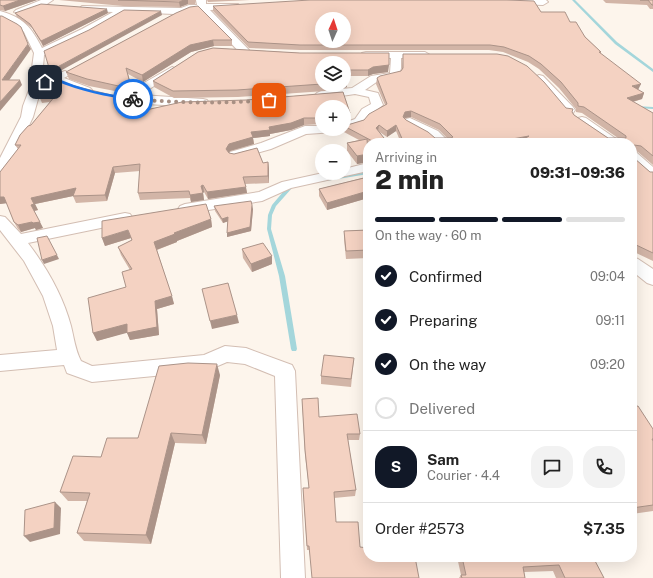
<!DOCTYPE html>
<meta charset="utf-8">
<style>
body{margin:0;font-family:"Public Sans",sans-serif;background:#f2f2f2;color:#222;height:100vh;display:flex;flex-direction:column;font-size:15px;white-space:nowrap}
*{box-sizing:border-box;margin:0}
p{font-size:13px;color:#767676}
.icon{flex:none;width:22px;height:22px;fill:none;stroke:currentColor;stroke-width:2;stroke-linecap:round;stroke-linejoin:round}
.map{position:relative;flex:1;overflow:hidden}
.panel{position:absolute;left:363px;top:138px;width:274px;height:424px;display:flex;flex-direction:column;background:#fff;border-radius:16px;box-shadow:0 4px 16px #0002}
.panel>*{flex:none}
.needle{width:26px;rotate:3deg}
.buttons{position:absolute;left:315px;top:12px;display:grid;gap:8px}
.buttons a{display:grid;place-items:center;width:36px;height:36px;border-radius:50%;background:#fff;box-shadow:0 4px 16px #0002;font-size:20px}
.pin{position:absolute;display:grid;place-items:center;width:34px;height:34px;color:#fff;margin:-17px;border-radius:8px;box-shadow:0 2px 6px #0006}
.courier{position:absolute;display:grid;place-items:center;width:40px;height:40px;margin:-20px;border:3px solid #1a73e8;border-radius:50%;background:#fff;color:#222;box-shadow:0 1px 5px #0007}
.summary em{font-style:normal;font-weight:800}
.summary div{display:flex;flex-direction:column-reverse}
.summary{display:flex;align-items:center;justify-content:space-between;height:68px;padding:0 12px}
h1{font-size:26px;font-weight:800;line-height:30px}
.bar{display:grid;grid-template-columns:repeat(4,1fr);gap:6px 4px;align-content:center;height:48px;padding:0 12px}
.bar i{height:5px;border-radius:3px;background:#e0e0e0}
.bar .selected{background:#111827}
.bar p{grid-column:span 4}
.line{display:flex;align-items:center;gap:10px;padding:0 12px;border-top:1px solid #e0e0e0}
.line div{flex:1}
.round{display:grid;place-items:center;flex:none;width:42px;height:42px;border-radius:16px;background:#f2f2f2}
ol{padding:0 12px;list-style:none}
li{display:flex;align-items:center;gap:12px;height:44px}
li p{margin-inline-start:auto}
li .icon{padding:4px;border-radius:50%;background:#111827;color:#fff;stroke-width:4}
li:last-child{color:#767676}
li i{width:22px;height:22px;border:2px solid #e0e0e0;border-radius:50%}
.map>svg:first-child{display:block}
</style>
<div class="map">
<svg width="653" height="578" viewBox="0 0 653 578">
<rect width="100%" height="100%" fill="#fdf5ec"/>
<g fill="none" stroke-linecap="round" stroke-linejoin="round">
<g fill="#a4d6db" fill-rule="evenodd">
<path d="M572 0H575L617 42 653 69V72L615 44Z"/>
<path d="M636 106 653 107V109L637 108 635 107Z"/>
<path d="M368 172V174L320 182 318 181 320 180Z"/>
<path d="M294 185 296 186V187L292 188 276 206 272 215 271 229 285 276 297 349 296 351H292L291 349 279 276 267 229 268 215 272 205 288 186Z"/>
</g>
<defs>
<g id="street">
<path d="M41 0H53L44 6 22 14 19 15 14 12 16 10Z"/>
<path d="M196 0H206V4H238L240 6 238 8 235 9 210 10 249 50 250 52 249 54H241L200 10 191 11 178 16 174 14 126 12 90 33 44 55 42 79 65 71 71 74 64 78 90 88 92 90 90 92 86 93 54 82 40 92 33 117 7 172 5 175 0 176V158L21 117 23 106 29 90 34 53 24 32 20 28 0 18V11C23 17 32 28 42 48L82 29 113 12 85 11 82 10 80 8 82 6 181 8 189 5H197Z"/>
<path d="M481 0H546L548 2 543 5 486 3Z"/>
<path d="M366 52H425L430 55 425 58H401V68L399 76 392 79 378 81 365 90 378 93 383 105 370 115 363 125 344 131 340 130 344 129V123L355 119 362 109 371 104 369 97 355 94 321 99 317 97 315 95 317 93 321 91 352 88 371 76 390 73 391 58 362 57 361 55 362 53Z"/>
<path d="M172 67 178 70 176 72 140 95 203 99 207 100 209 103 207 106 203 107 126 103 122 102 119 98 121 96Z"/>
<path d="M539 75 543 76 573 107 575 110 573 113H565L535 80 533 78Z"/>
<path d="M582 117 586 118 622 143H606L578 124 576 121 578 118Z"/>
<path d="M410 118 438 131 450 143H435L428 137 406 125 404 122 406 119Z"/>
<path d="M305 126H322V129H337L335 132 306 134 271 149 235 159 230 158 228 155 230 152 261 143Z"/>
<path d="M632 152 637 153 653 167V178L648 177 632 163Z"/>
<path d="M368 163V171L291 188 262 201 185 214 180 212 178 209 180 206 185 204 259 192 282 182 323 173H344V169Z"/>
<path d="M125 213 130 214 133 218 130 222 28 243C47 268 63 296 71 326 74 338 75 349 81 361L92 366 204 355 225 346 246 348 292 365 295 371 305 578H281L275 376 245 364 227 362 206 371 92 382 67 373 64 365 0 371V355L57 350 53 326 43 296 24 261 0 230V216L5 217 21 234Z"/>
<path d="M632 257 638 259 653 269V285L647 283 632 271Z"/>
</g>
</defs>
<use href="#street" stroke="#d3beb3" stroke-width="2"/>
<use href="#street" fill="#fff" fill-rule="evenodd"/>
</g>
<g fill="#d2b5a7" fill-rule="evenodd">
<path d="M0 0H37L5 11 0 10Z"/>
<path d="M59 0H196L195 4H188L180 7 123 6Z"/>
<path d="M207 0H250L208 2Z"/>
<path d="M603 0H653V9H650L647 5 606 3Z"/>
<path d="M213 6 541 12 570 22 601 52V54L638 90 644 93 642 99 633 102 653 113V165L638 152 634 151V158L650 172H653V261L632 251V143H401L396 131 387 137 378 131 388 143H368V162L357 164 347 151V143L359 140 344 132V126L364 120 385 105 376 84 377 78 401 71 402 69 403 54 566 108 572 112 574 115 608 138H618L582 113 576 112V109L559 88 539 69 528 62 503 52 489 50H300L249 48 213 11ZM411 117 439 130 447 138H435L406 120 405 118Z"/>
<path d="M15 13H108L43 46 32 28 17 17Z"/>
<path d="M176 13 232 40V46H214L191 52 143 82 128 74 132 89 125 93 89 86 69 79 66 72Z"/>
<path d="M213 48 300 53H389L388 72 373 74 368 76H347V87L339 90 238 97 174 98 154 87 153 81 198 52ZM322 63H344V85H322Z"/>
<path d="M52 79 78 87 124 98 134 99 137 112 182 102 246 100 343 92 350 113V119L344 122V107H322V124L304 125 291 130 270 134V136L253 138 254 144 230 151 229 153 234 154 257 148 263 163 268 162 269 169V183L245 184 247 193 208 199 204 192H203L204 200 191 202 190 198 140 200 138 193 140 171 115 173 107 201 76 203 73 196 35 204 38 210 34 211 43 228 36 230 35 228 21 232 18 229 14 222 7 203 0 204V172L18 149 15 145 20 135 28 126 31 125 50 102 42 103 39 96 46 81Z"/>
<path d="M368 165V198L327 210 319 196V189L366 177 364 174V166Z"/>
<path d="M214 206 253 209 251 231 227 237 228 221 223 223 215 211Z"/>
<path d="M211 219 212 227 177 241V242L157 250 174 304 157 309 159 335 130 340 127 332 97 341 93 333 126 287 130 270 121 255 118 247 132 240 131 238 105 246 102 238Z"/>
<path d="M368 230V258L346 259 344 239V231Z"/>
<path d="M242 249 272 264 252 272 243 258Z"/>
<path d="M354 358 351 387 321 384V376Z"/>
<path d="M220 375 206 444 175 443 151 544 84 541 77 533 87 501H68L60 492 101 457 138 438Z"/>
<path d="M302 399 319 417 360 434 359 440H348L356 490 355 496 334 498 310 550H307L303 488H309L305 455Z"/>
<path d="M632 407 653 429V511L632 514Z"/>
<path d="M457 557H593L604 578H556L553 571 524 572 525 578H459L461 575Z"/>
</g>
<g fill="#ab9388">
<path d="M20 0H37L5 11 3 6Z"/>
<path d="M184 0H188V4L180 7 179 2Z"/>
<path d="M107 9 108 13 43 46 41 41Z"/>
<path d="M161 11 162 15 51 76 50 71Z"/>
<path d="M213 40 214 46 191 52 143 82 142 75 190 45Z"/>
<path d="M28 44 31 49 5 86 2 80Z"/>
<path d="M389 65 388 72 373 74 368 76V70L373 67Z"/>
<path d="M126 68 132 89 125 93 123 87Z"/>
<path d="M20 80 22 85 0 111V102Z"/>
<path d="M347 80V87L339 90V85H344V81Z"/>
<path d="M641 84 638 90 632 86Z"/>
<path d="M644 93 642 99 624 104 627 98Z"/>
<path d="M411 111V117L405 118 403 117 405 112Z"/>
<path d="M350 113V119L344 122V115Z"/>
<path d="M304 118V125L291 130 270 134V136L253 138 254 144 230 151 227 156 226 149 229 144 251 132Z"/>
<path d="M379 125 378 131 375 134 376 128Z"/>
<path d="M396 125V131L387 137V131Z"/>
<path d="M529 136 521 143H490Z"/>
<path d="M368 154V162L357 164V156Z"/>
<path d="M268 162 269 169V183L268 176Z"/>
<path d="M113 167 115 173 107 201 105 195Z"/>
<path d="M203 185 204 192 203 193 201 186Z"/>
<path d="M246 187 247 193 208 199 207 192Z"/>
<path d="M76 188 78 195 35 204 38 210 34 211 31 205V198Z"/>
<path d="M368 191V198L327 210V203Z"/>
<path d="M203 193 204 200 191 202 190 195Z"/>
<path d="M0 197H4L8 203 0 204Z"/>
<path d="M252 205 253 209 251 231 227 237V233Z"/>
<path d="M228 217 229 221 223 223 222 219Z"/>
<path d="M211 219 212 227 177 241V242L156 250 154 242 174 233Z"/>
<path d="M32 222H40L43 228 36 230 35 228 21 232 18 225Z"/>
<path d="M128 230 131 238 105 246 102 238Z"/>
<path d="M57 255 59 259 44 264 42 260Z"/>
<path d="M272 256V264L252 272 251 264Z"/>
<path d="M172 296 174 304 157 309 159 335 130 340 127 333 155 301Z"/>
<path d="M237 315 239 323 212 329 210 321Z"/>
<path d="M127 324 130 332 97 341 93 333Z"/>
<path d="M217 364 220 375 206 444 202 435Z"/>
<path d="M171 433 175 443 151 544 146 535Z"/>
<path d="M55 502 61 508 60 534 30 542 24 536Z"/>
</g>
<g fill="#f4d2c2" stroke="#ab9388" fill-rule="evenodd">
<path d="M0 0H20L3 6 0 5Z"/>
<path d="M118 0H184L179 2Z"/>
<path d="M310 0H507L534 1 541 12H565L570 22H576L585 37 601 52H599L641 84 632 86 644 93 627 98 653 113V156L641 146 634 145V158L650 172H653V253L632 243V143H518L529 136 490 143H404L396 125 387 131 379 125 376 128 388 143H376L344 126 364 120 369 114 387 104 377 78 380 76 401 71 403 68V54H497L508 56 527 66 544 82 566 108 573 109 572 112 574 115 608 138H626V136L584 107 578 106V103L561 82 541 64 529 56 504 47 490 45H300L248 42 213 6ZM322 19H344V41H322ZM411 111 440 124 453 137 451 138H435L428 132 406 120 403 117 405 112Z"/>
<path d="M640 0H653V5H652L648 0Z"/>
<path d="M41 4 107 9 41 41 30 24 15 13Z"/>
<path d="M198 6 232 40H213L190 45 142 75 126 68 130 83 123 87 87 79 66 72 176 13 190 7Z"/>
<path d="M124 10 161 11 50 71 44 51 89 30Z"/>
<path d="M0 16H2L17 24 21 27 28 44 2 80H20L0 102Z"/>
<path d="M213 48 300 53H389V65L373 67 368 70H347V80L344 81V63H322V84L237 90 173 91 153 81 198 52Z"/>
<path d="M52 79 78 87 124 98 134 99 137 112 182 102 246 100 343 92 350 113 344 115V107H322V118H304L291 123 269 127 270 130 251 132 253 137 229 144 226 149 229 153 234 154 257 148 263 163 268 162V176L243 177 246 187 207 192 203 185 201 186 203 193 190 195 189 191 138 193 140 164 113 167 105 195 73 196 76 188 31 198 34 204 31 205 40 222 33 223 32 222 18 225 14 222 4 197H0V172L21 145H15L20 135 28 126 31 125 56 95 39 96 46 81Z"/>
<path d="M367 139 368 154 357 156 347 143Z"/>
<path d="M368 165V172L364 166Z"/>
<path d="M368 177V191L327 203 319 189Z"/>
<path d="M251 201 252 205 250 227 227 233 228 217 222 219 214 206Z"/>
<path d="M206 204 211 219 174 233 175 234 154 242 172 296 155 301 157 327 127 333V324L93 333 88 298 126 287 122 272 132 269 118 247 132 240 128 230 102 238V221Z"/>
<path d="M368 230V250L346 251 344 231Z"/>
<path d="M47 236 57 255 42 260 37 238Z"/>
<path d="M263 243 272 256 251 264 242 249Z"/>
<path d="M228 283 237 315 210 321 202 289Z"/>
<path d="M324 355 354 358 351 379 321 376Z"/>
<path d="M188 363 217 364 202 435 171 433 146 535 77 533 90 493 60 492 73 456 101 457 107 438H138L159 366Z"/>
<path d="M318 398 319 417 357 414 360 434H347L356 490 334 492 336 522H358L360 547 368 548V557H415L419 578H312L309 546H307L303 488H309L305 450 302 399Z"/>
<path d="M638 406 653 429V439H652L653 441V505L632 508V407Z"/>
<path d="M55 502 54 528 24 536 25 510Z"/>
<path d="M462 557H593L604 578H565L559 565 523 567 525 578H462L461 575H466Z"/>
</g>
<path fill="#1a73e8" d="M56 78 74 85 94 91 136 99 133 101C106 96 81 92 56 81L45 84 43 82Z"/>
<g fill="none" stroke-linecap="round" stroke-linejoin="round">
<path stroke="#a89084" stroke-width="4" stroke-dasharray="0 7.2" d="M133 99C179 103 224 104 269 100"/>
</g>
</svg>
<div class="buttons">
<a><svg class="needle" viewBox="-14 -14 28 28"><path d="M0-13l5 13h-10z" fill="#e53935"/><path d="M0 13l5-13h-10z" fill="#767676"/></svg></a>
<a><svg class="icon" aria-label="layers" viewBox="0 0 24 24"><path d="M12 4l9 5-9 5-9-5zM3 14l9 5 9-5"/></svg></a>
<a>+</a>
<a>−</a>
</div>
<div class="pin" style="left:269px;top:100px;background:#ea580c"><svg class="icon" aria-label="bag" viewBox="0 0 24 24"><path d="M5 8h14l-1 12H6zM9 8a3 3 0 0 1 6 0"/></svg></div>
<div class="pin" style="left:45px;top:82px;background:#1f2937"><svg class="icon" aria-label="home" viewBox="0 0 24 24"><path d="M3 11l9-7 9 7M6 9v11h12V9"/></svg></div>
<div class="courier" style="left:133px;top:99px"><svg class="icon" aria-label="bike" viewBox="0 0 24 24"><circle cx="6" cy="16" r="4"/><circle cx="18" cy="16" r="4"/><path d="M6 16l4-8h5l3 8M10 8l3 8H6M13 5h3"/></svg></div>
<section class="panel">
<div class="summary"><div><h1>2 min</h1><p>Arriving in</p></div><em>09:31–09:36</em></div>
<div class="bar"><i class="selected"></i><i class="selected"></i><i class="selected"></i><i></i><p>On the way · 60 m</p></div>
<ol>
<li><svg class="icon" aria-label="check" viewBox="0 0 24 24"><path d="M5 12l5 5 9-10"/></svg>Confirmed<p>09:04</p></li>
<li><svg class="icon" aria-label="check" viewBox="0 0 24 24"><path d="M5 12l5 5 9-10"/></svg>Preparing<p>09:11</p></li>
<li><svg class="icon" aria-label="check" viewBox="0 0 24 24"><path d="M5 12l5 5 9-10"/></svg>On the way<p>09:20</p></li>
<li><i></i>Delivered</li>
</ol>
<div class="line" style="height:72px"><b class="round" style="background:#111827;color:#fff">S</b><div><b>Sam</b><p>Courier · 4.4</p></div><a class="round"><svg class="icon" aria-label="chat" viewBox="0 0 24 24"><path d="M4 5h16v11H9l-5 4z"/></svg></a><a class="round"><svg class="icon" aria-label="phone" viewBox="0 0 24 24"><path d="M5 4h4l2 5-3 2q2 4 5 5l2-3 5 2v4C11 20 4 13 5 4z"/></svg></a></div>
<div class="line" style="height:52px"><div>Order #2573</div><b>$7.35</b></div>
</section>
</div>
